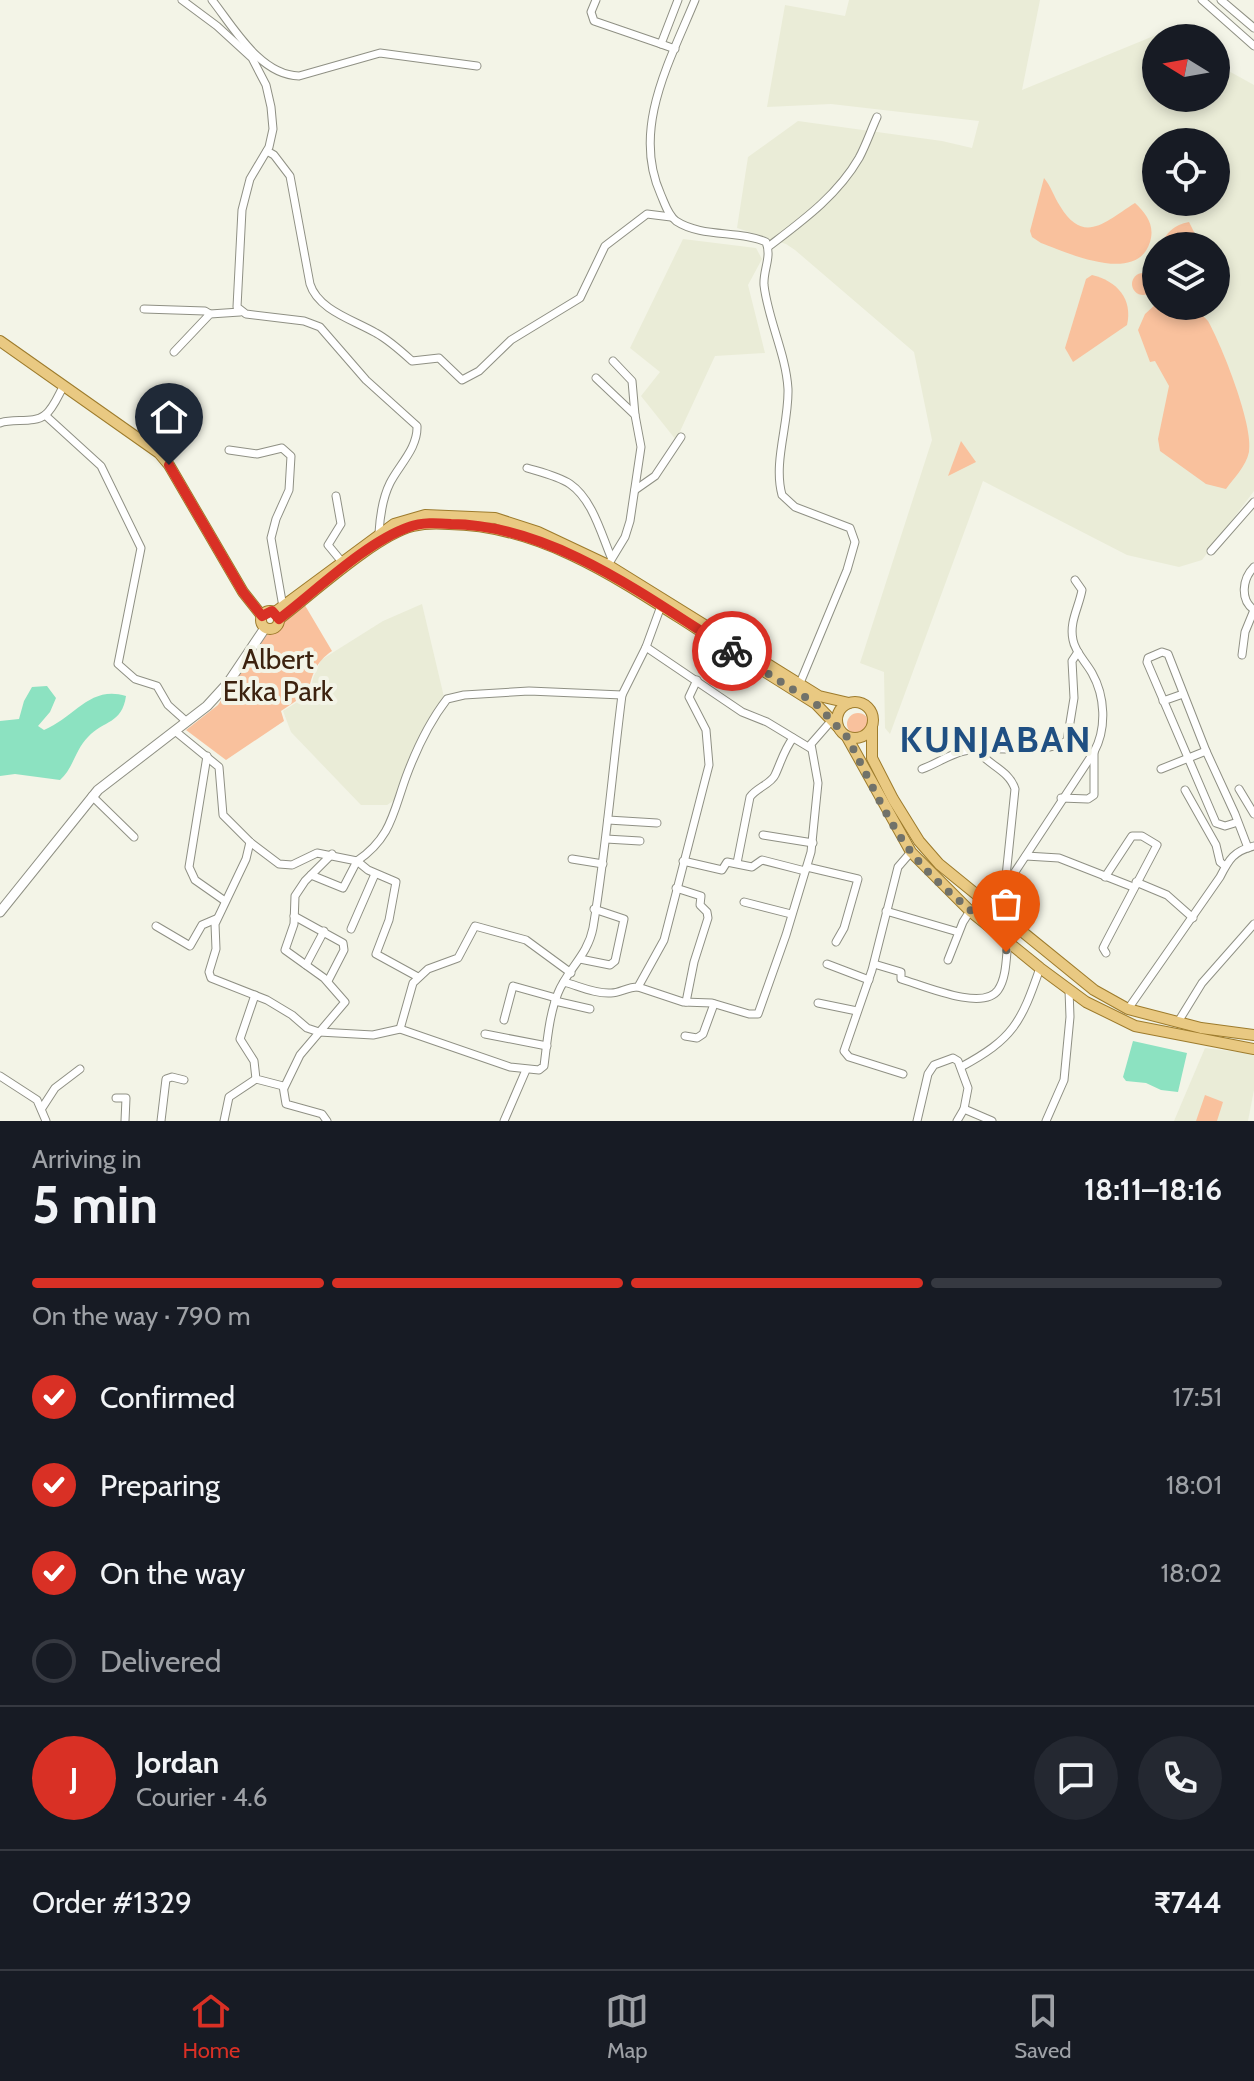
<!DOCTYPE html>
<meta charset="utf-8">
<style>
body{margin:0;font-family:Cabin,sans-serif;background:#242831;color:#f1f3f6;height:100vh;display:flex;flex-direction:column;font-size:30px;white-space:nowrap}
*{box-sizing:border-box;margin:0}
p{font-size:26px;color:#9ea1a6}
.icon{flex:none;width:44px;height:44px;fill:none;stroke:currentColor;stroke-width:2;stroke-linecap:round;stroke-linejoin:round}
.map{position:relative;height:1121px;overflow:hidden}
.details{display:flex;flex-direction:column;background:#171b24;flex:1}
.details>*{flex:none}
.needle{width:52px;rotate:281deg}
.buttons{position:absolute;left:1142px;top:24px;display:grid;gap:16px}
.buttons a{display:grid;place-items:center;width:88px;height:88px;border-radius:50%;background:#171b24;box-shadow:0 4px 12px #0003;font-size:40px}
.pin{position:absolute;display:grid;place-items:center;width:68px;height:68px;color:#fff;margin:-82px -34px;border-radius:50% 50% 50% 0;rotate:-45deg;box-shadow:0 0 8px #0007}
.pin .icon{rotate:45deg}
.courier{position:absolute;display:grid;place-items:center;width:80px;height:80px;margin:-40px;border:6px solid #d93025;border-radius:50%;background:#fff;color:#222;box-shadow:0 2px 10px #0007}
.headline em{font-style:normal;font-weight:800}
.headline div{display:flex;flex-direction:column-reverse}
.headline{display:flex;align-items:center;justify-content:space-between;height:136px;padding:0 32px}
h1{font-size:52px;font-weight:800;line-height:60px}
.bar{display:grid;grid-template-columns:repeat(4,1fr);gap:12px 8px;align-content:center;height:96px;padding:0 32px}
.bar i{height:10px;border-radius:6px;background:#363941}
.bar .selected{background:#d93025}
.bar p{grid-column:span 4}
.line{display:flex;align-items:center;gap:20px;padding:0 32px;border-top:2px solid #363941}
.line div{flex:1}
.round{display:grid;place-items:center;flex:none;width:84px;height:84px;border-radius:42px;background:#242831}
ol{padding:0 32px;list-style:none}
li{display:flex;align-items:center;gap:24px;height:88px}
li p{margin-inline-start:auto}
li .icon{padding:8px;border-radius:50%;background:#d93025;color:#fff;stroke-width:4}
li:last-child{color:#9ea1a6}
li i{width:44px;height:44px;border:4px solid #363941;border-radius:50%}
.menu{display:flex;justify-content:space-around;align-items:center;height:112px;border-top:2px solid #363941;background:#171b24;font-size:22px;color:#9ea1a6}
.menu a{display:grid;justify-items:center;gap:4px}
.menu .selected{color:#d93025}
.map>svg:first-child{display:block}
</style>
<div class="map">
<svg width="1254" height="1121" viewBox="0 0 1254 1121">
<rect width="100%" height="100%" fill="#f3f4e7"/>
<g fill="#eaecd7" fill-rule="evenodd">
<path d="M849 0H1040L1022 90 1161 33 1170 38H1156V98H1216V64L1254 85V491L1202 560 1179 567 1127 555 983 481 890 734 885 728 884 672 860 663 932 440 914 352 795 250 786 244 737 228 748 157 798 121 942 141 972 148 979 121 831 104 767 107 785 5 845 16ZM1156 142H1216V202H1156ZM1156 246H1216V306H1156Z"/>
<path d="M683 239 756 248 762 259 748 285 765 353 715 356 676 440 641 396 660 372 630 348Z"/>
<path d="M422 604 444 697 396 799 387 805H361L291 732 283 711 310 694 313 678 321 660 383 621Z"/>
<path d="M1205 1048 1254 1054V1090L1248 1121H1174Z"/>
</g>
<g fill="#f9c19d">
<path d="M1044 178C1051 186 1054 197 1060 206 1084 246 1106 221 1135 203 1147 214 1155 226 1150 242 1137 285 1068 253 1041 243L1032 237 1030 231Z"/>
<path d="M1189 222 1201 246H1161C1166 232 1174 225 1189 222Z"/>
<circle cx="1143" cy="284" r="11"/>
<path d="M1092 275C1117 281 1133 299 1127 325L1073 362 1065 348 1086 279Z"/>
<path d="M1156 304C1176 311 1189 299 1208 321 1222 346 1254 426 1249 452 1246 466 1234 478 1226 489L1206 484 1160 451 1158 439 1169 386 1155 361 1150 362 1138 330 1145 314Z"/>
<path d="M961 441 976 462 948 476Z"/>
<path d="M303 602 332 651C316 662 312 674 308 693L281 711 284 721 226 760 186 730 218 705 273 623Z"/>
<circle cx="858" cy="724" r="11"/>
<path d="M1205 1095 1223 1102 1217 1121H1196Z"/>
</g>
<g fill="#8ce2c1">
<path d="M47 686 56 698 50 712 38 726 44 730C75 717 90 685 126 696 122 724 104 720 88 737 75 750 73 769 60 780L15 774 0 776V721L19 719 24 701 32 687Z"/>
<path d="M1133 1041 1187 1053 1178 1092 1161 1090 1146 1083 1126 1081 1123 1077Z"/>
</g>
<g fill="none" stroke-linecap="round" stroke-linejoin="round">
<defs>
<g id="street">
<path d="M182 0 217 26 252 58 266 85 271 107 273 129 269 147 250 179 242 210 237 307 246 314 304 321 320 327 366 380 417 426C418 448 399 465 390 483 382 499 380 516 379 533"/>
<path d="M212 0C234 28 260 75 299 76L380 53 477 66"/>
<path d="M596 0 591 12 594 21 661 44"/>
<path d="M695 0C670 61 631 129 661 195 665 204 668 215 676 221 702 238 739 230 766 242 772 257 763 270 764 285 768 320 786 354 788 389 789 424 773 462 782 495L795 507 850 528 855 542 847 570 800 683"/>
<path d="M1202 0 1254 46"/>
<path d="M1221 0 1254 28"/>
<path d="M675 49 661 44 678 0"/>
<path d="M267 151 274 155 290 176 310 284C318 310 354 320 376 333 389 340 401 351 412 361L439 358 462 380 479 371 511 340 580 298 605 246 647 214 671 217"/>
<path d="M768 247C802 221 837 196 859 158 866 145 871 130 877 117"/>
<path d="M144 309 205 311 210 314"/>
<path d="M174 352 210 314 240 312"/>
<path d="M613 361 632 381 635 415"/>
<path d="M596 378 635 415 641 447 630 521 625 537 608 565"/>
<path d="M45 415 101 466 141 548 118 664 135 679 157 686 168 705 187 722"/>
<path d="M0 423C13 418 34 424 45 415 53 409 58 396 63 387"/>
<path d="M229 450 257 454 282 448 291 456 289 490 276 519 271 538 283 607"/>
<path d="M527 468C540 472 558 476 570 484 592 499 601 533 611 557"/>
<path d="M635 490 655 476 681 437"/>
<path d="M336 496 341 524 328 545 342 562"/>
<path d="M1211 551 1254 502"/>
<path d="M1254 567C1242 579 1240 600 1254 610"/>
<path d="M646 647 742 712 767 722 810 748"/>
<path d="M1242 655 1245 632 1254 610"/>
<path d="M1163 701 1183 694"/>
<path d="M175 731 219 767 223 815 250 842 279 864 292 865 317 853 357 861C391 838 393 813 406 777 416 750 430 721 447 699L464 695 529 691 622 695 646 647 661 606"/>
<path d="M977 750C988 765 1009 770 1015 789L1005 886"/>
<path d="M207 756 189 867 195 880 225 901"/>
<path d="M922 769C936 764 950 754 964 751 996 744 1037 757 1067 741L1074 698 1072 661 1078 652"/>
<path d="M1161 769 1206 751"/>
<path d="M1239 789 1254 814"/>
<path d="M1185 790 1216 845 1220 862 1225 866"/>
<path d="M92 796 134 837"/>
<path d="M1061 798 1088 799 1094 795V752"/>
<path d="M608 820 657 823"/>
<path d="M1238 822 1225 826 1216 823 1147 662 1148 658 1162 652 1168 654 1206 751 1235 814 1248 848"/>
<path d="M763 835 813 843"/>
<path d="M606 839 640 841"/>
<path d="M250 842 246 859 215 924 216 949 209 972 211 978 267 1000 292 1015 307 1028 319 1032 373 1035 400 1029 510 1067 539 1070 544 1066C547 1043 549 1015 558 993 567 970 588 955 593 928 606 851 612 773 622 695"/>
<path d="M1026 856 1059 858 1133 887"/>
<path d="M572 859 603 864"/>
<path d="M683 861 722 870 727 862 752 867 762 860 805 871"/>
<path d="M737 863 750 797C756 788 771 784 775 775 781 762 784 750 793 738"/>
<path d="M807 867 858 879 844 928 836 942"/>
<path d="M311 875 343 888 357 861 368 870 396 882 389 920 376 954 418 977"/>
<path d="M1105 877 1132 836H1142L1157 845 1106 942 1103 948 1106 953"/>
<path d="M1136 882 1167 895 1193 918"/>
<path d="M676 888 701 896 700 905 707 912 708 918 694 962 686 1002"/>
<path d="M744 902 791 914"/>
<path d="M886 911 958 932"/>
<path d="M998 912 1005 887 1094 752C1107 728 1105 696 1092 673 1086 662 1075 652 1073 640 1069 622 1079 607 1082 590L1075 580"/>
<path d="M294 916 343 943 344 950 328 981"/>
<path d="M156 926 190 946 202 925 216 919"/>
<path d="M351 929 375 874"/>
<path d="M580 959 610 965 615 961 624 919 594 909"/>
<path d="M948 960 963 922 970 911"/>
<path d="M827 964 869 980"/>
<path d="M874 964 901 972V979C922 985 983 1012 998 990 1007 977 1006 956 1008 941"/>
<path d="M306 965 324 931"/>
<path d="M564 982C579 986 595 994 611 993 620 993 627 987 638 987L664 940 709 765 706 730 689 697 697 680"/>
<path d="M638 987 683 1002 712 1003 749 1014H758L786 935 811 852 818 783 811 744 832 720"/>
<path d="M255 995 240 1039 254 1061 256 1079 283 1086 286 1104 322 1114 327 1121"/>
<path d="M555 1001 590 1009"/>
<path d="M818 1003 857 1011"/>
<path d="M1128 1009 1220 877C1229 859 1234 851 1254 846"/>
<path d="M504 1020 513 986 556 998"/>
<path d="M1178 1022 1202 983 1254 924"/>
<path d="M400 1029 413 983 428 969 458 958 475 926 526 940 571 973"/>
<path d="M485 1034 547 1046"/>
<path d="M685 1036 697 1038 703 1034 714 1004"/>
<path d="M961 1067C1013 1039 1021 1023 1040 968"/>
<path d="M903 1074 849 1057 844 1051 872 970 898 867 911 852"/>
<path d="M0 1076 37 1100 46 1121"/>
<path d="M284 1088 300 1055 345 1002 324 978 285 950 294 924 295 896 305 881 332 854"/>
<path d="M116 1098H126L125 1121"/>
<path d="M42 1108 55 1088 80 1069"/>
<path d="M161 1121 166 1079 172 1077 184 1080"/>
<path d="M224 1121 229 1097 256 1079"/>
<path d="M504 1121 526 1070"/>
<path d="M917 1121 928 1074 934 1065 953 1058 958 1061 968 1088 964 1109 992 1121"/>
<path d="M957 1121 964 1109"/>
<path d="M1046 1121 1064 1080 1070 1017 1069 990"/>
</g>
<path id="secondary" d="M0 912 98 790 207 706 228 683 265 628"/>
<g id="primary">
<path d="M0 341 159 453 169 465 243 592 262 616"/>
<circle cx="270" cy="620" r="9"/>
<path d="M275 612 394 524 425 515 495 518 538 532 608 565 819 696 849 703"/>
<path d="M279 619C312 594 376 535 413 526 425 523 438 523 449 524 542 525 622 581 697 629 737 654 776 679 816 704L838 727"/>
<circle cx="855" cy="720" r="18"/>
<path d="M872 727V758L893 799 919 841 939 864 1094 990 1128 1009 1201 1028 1254 1035"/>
<path d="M847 737 911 852 970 911 1040 968 1086 1002 1135 1026 1254 1049"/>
</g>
</defs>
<use href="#street" stroke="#8f9084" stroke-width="9"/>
<use href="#secondary" stroke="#8f9084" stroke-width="11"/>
<use href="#primary" stroke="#9d7b2c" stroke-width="12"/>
<use href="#street" stroke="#fff" stroke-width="7"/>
<use href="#secondary" stroke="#fff" stroke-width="9"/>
<use href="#primary" stroke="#e9c982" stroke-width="10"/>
</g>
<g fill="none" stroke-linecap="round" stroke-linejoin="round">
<path stroke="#71726a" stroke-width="8" stroke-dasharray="0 14.4" d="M732 651 816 704 847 737C866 772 887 821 911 852 938 887 974 912 1008 941L1006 952"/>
<path stroke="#d93025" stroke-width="10" d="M169 465 243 592 262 616 272 611 279 619C316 591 366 542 409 527 422 522 437 523 451 524 553 525 648 598 732 651"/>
</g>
<g text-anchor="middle" stroke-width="8" stroke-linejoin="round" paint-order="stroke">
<g font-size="28" fill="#3c220f" stroke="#f3f4e7">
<text x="278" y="669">Albert<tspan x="278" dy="32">Ekka Park</tspan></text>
</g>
<g font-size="36" font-weight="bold" letter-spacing="2" fill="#1f4f82" stroke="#f3f4e7">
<text x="996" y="752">KUNJABAN</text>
</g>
</g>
</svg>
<div class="buttons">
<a><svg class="needle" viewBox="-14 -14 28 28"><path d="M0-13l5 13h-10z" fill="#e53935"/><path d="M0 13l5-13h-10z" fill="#9ea1a6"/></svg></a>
<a><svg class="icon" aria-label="locate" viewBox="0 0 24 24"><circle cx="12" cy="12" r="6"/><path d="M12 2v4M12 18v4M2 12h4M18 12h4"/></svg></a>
<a><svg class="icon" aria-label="layers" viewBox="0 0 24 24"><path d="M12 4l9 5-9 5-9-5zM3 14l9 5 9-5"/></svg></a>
</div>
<div class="pin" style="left:1006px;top:952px;background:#ea580c"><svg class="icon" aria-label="bag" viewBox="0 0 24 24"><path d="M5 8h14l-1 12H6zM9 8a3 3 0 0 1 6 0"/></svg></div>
<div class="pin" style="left:169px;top:465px;background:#1f2937"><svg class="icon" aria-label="home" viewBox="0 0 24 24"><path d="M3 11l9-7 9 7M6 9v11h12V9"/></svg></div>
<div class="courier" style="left:732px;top:651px"><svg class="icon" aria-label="bike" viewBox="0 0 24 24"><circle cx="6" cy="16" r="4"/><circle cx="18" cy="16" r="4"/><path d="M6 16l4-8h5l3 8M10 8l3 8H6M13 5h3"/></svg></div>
</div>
<section class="details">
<div class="headline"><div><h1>5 min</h1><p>Arriving in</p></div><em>18:11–18:16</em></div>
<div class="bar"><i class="selected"></i><i class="selected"></i><i class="selected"></i><i></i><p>On the way · 790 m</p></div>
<ol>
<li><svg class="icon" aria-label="check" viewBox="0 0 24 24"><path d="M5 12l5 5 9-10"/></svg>Confirmed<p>17:51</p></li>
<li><svg class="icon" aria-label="check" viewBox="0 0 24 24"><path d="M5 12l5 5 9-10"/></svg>Preparing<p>18:01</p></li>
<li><svg class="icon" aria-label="check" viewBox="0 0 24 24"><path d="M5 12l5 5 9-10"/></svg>On the way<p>18:02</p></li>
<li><i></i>Delivered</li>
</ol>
<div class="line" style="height:144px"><b class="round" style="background:#d93025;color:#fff">J</b><div><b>Jordan</b><p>Courier · 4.6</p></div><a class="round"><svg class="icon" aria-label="chat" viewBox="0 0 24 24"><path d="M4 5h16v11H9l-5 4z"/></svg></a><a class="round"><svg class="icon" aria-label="phone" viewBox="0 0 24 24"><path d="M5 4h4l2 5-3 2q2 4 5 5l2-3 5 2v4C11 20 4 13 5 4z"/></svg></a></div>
<div class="line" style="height:104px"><div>Order #1329</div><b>₹744</b></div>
</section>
<nav class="menu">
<a class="selected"><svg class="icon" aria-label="home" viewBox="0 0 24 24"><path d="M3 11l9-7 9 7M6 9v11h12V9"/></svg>Home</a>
<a><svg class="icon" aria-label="map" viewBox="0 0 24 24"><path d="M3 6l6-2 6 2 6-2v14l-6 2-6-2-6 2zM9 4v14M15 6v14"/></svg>Map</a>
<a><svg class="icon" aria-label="saved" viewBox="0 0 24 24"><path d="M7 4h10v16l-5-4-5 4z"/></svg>Saved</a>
</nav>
